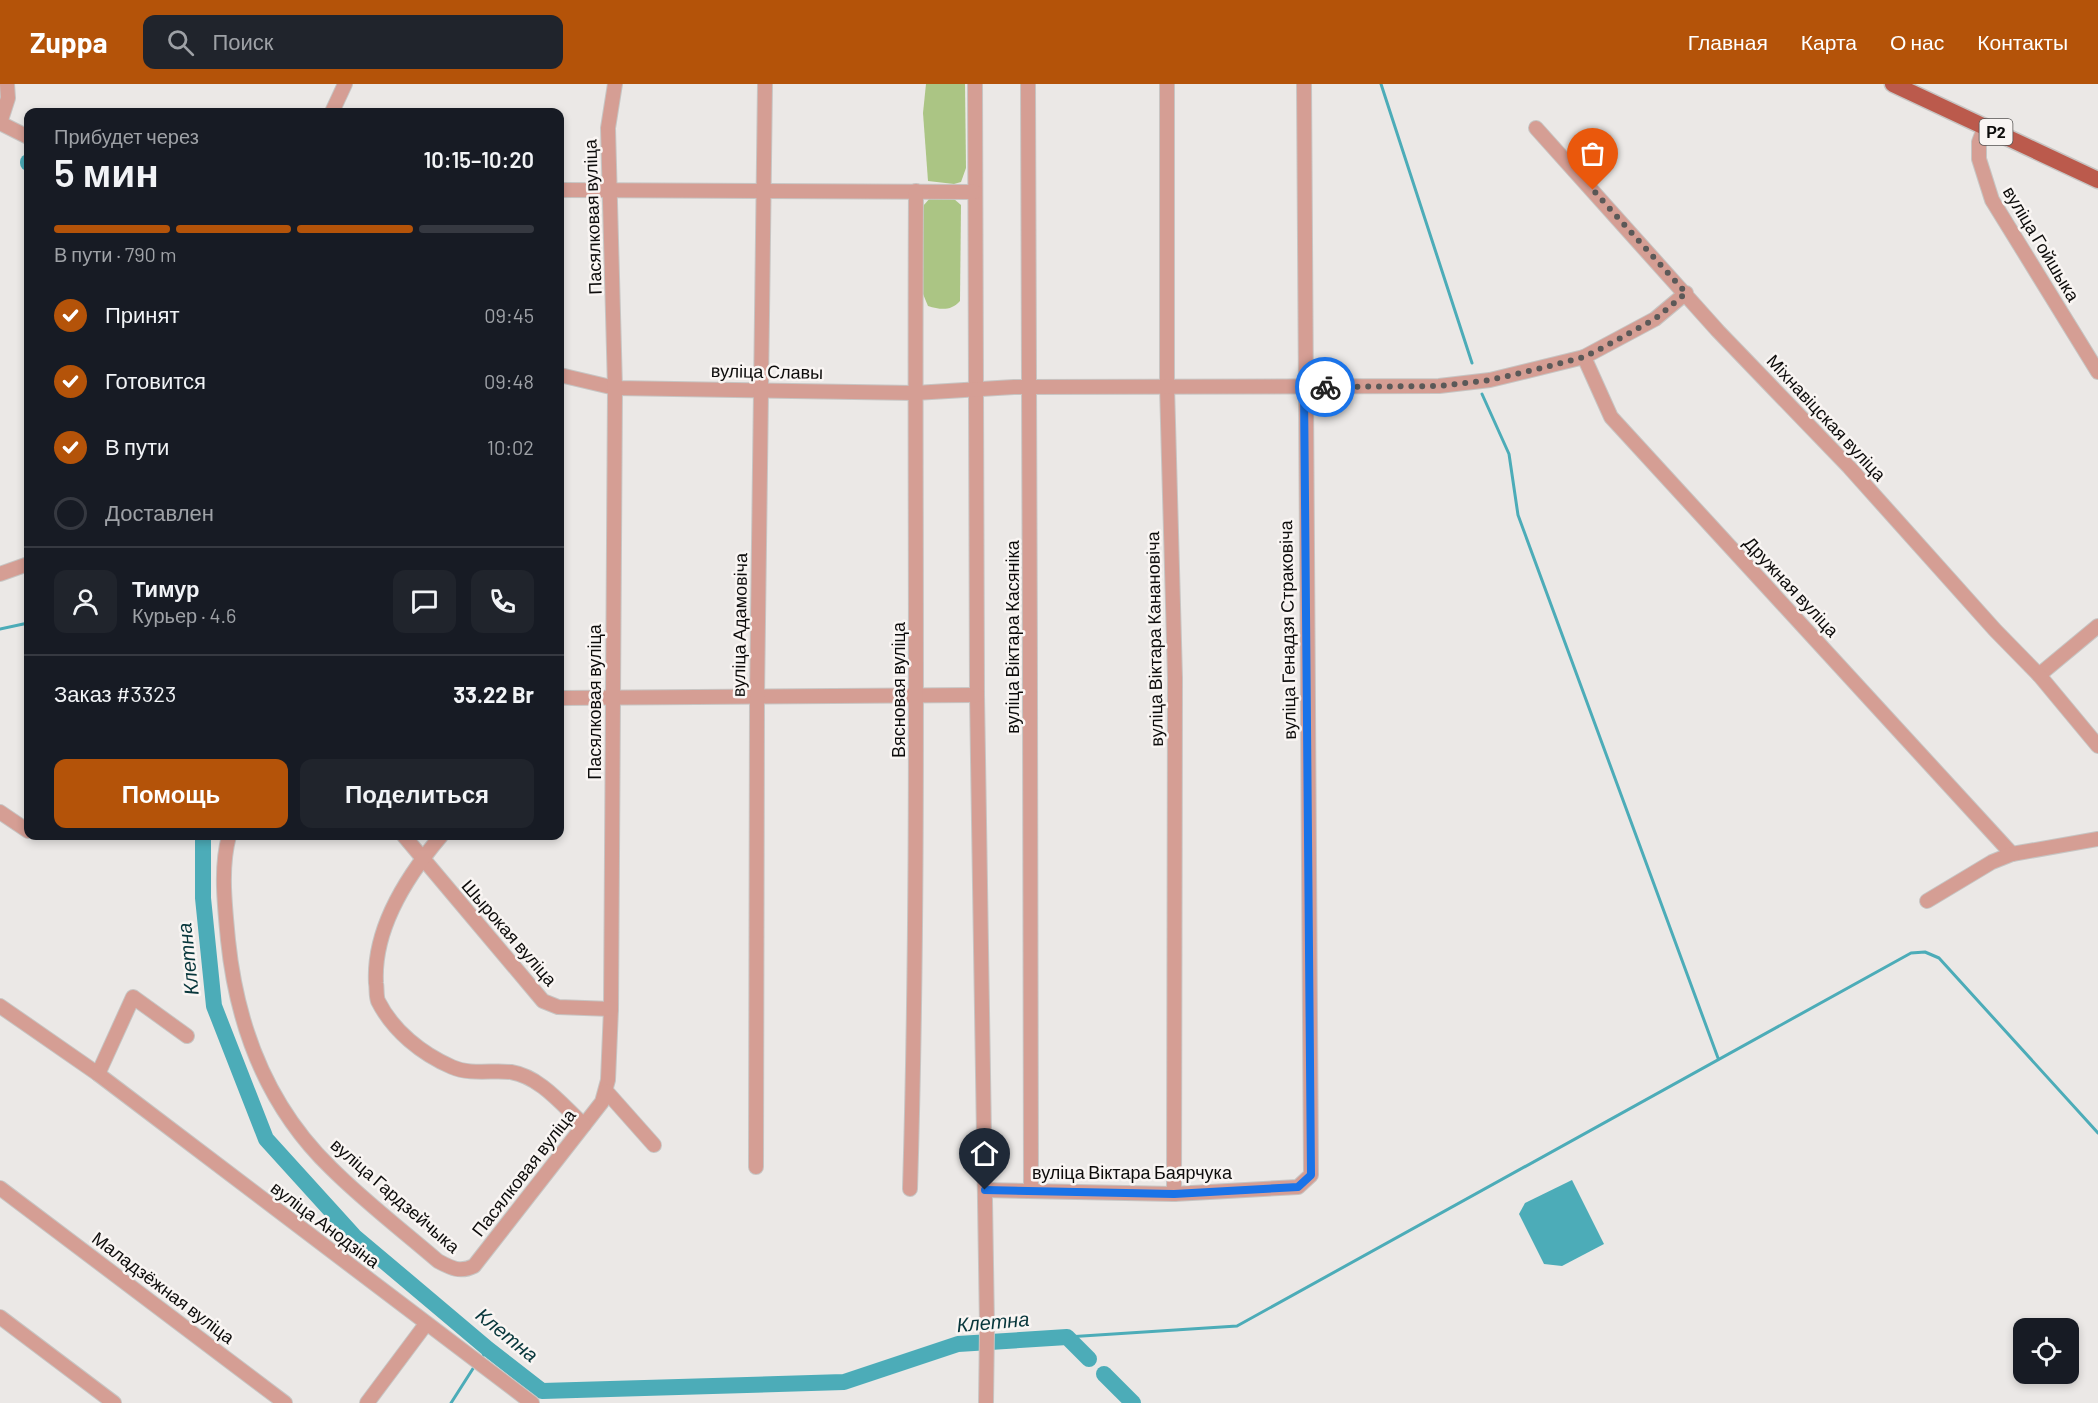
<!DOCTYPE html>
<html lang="ru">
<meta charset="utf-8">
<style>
body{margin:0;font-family:Barlow,sans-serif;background:#20242c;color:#f1f3f6;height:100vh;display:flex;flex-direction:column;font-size:22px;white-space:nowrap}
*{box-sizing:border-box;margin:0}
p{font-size:20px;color:#9ea1a6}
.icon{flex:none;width:33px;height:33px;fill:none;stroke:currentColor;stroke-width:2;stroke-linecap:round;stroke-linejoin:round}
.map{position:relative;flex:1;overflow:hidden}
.sheet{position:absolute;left:24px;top:24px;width:540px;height:732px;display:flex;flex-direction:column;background:#171b24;border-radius:12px;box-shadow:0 3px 9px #0003}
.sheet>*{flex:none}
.fabs{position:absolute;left:2013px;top:1234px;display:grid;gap:12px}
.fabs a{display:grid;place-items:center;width:66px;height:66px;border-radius:12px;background:#171b24;box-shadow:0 3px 9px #0003;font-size:30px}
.pin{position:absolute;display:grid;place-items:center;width:51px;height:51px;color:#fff;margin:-62px -26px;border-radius:50% 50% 50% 0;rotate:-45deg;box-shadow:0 0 6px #0007}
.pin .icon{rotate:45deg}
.courier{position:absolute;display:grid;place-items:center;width:60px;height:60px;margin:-30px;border:4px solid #1a73e8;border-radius:50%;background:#fff;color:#222;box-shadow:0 2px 8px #0007}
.headline em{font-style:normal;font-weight:600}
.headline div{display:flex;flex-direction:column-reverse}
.headline{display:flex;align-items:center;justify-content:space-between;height:102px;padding:0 30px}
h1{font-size:39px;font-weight:600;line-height:45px}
.bar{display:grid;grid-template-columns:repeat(4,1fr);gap:9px 6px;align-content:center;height:72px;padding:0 30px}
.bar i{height:8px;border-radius:4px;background:#363941}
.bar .selected{background:#b45309}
.bar p{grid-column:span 4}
.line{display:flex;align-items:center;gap:15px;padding:0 30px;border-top:2px solid #363941}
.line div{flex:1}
.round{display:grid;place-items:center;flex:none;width:63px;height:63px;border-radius:12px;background:#20242c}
ol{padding:0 30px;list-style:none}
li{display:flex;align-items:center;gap:18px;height:66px}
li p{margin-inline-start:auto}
li .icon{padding:6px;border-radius:50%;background:#b45309;color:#fff;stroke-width:4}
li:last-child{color:#9ea1a6}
li i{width:33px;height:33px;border:3px solid #363941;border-radius:50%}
.primary-button{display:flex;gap:12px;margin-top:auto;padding:12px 30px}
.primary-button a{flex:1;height:69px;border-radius:12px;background:#b45309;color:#fff;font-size:24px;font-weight:600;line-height:69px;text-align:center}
.primary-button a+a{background:#20242c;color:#f1f3f6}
header{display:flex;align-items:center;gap:36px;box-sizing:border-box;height:84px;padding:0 30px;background:#b45309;color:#fff}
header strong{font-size:28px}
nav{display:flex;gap:33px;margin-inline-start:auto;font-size:21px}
.search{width:420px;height:54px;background:#20242c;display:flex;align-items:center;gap:15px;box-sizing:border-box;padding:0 21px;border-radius:12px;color:#9ea1a6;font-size:22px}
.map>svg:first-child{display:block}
</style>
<header>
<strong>Zuppa</strong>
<div class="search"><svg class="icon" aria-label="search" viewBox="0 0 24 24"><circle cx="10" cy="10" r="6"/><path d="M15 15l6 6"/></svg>Поиск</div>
<nav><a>Главная</a><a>Карта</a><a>О нас</a><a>Контакты</a></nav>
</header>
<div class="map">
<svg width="2098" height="1319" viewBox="0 0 2098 1319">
<rect width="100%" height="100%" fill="#ebe8e6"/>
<g fill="#abc584">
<path d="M926 0H965L966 84 961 98 954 100 928 97 923 29Z"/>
<path d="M931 113 954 115 961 121 960 217C951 227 941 226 928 222L923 210V122Z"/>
</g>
<path fill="#4cacb8" d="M1572 1096 1604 1160 1562 1182 1544 1180 1519 1130 1525 1119Z"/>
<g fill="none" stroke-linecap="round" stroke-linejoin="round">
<g stroke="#4cacb8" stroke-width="3">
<path d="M1381 0 1472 279"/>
<path d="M1482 310 1509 370 1518 431 1718 974"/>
<path d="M0 545 28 539"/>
<path d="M1067 1253 1237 1242 1911 869 1925 868 1939 874 2098 1049"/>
<path d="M482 1273 488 1265"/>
<path d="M451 1319 474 1283"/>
</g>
<g stroke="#4cacb8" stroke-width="16">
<path d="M28 78V79"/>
<path d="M203 752V814L214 922 266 1055 354 1152 488 1265 542 1307 844 1298 958 1260 1067 1253 1089 1275"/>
<path d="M1104 1290 1133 1319"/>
</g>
<defs>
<g id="minor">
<path d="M975 0 977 611 987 1243 986 1319"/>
<path d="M1028 0C1032 369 1028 737 1031 1106"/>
<path d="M1167 0V302L1175 594 1174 1110"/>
<path d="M332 28 345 0"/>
<path d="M0 39 8 14 7 0"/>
<path d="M0 39 28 53"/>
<path d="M1985 42 1979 58V75L1992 116 2098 288"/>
<path d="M1536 44 1718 247 1849 383 1995 546 2039 591 2098 542"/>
<path d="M560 106 975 108"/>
<path d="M1686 209 1655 235 1584 273 1611 333 2012 770 2098 755"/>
<path d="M560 291 615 304 915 309 1014 303 1439 302 1490 296 1584 273"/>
<path d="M0 490 28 480"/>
<path d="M2039 591 2098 662"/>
<path d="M560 614 977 611"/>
<path d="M0 728 28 747"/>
<path d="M229 752C220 785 225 822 228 856 237 943 267 1022 331 1084 364 1117 402 1146 438 1177 451 1184 460 1189 474 1182L602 1018 608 996 611 925 615 304 608 44 615 0"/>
<path d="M404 752 543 917 558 923 611 925"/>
<path d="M441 752C407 792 373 845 376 899 377 904 376 912 378 917 393 947 422 970 452 983 470 991 492 986 511 988 541 993 563 1022 584 1041"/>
<path d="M1927 817 1992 778 2012 770"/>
<path d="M0 922 98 990 532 1319"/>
<path d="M98 990 133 913 187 952"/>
<path d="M606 1007 654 1061"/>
<path d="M756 1083 757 614 765 0"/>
<path d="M0 1104 285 1319"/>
<path d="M910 1105C920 772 914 439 916 107"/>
<path d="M985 1106 1174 1110 1298 1103 1311 1091 1304 0"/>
<path d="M0 1233 114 1319"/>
<path d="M367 1319 426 1240"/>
</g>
<path id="major" d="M1893 0 2098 96"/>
</defs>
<use href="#minor" stroke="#c7c5c3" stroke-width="16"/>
<use href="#major" stroke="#c7c5c3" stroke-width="19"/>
<use href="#minor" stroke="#d59e94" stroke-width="14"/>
<use href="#major" stroke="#bb5a4c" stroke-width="16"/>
</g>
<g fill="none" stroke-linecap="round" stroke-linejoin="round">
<path stroke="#5b5958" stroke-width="6" stroke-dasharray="0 10.8" d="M1325 303 1439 302 1490 296 1542 284 1584 273 1604 263 1655 235 1686 209 1593 106"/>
<path stroke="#1a73e8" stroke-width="8" d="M985 1106 1174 1110 1298 1103 1311 1091 1304 303H1325"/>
</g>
<g text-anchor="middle" stroke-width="5" stroke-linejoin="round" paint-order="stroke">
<rect fill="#f9f5f3" stroke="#545251" stroke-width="1.5" x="1979.5" y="35" width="33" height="26" rx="4.5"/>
<g font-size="16" font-weight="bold" fill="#0d0c0b">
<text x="1996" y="54">Р2</text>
</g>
<g font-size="18" fill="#0d0c0b" stroke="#f9f5f3">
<text transform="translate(593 133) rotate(-92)" y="6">Пасялковая вуліца</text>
<text transform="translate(2041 160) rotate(59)" y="6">вуліца Гойшыка</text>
<text transform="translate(767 288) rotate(1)" y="6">вуліца Славы</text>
<text transform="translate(1826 334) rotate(47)" y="6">Міхнавіцская вуліца</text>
<text transform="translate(1791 503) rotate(47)" y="6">Дружная вуліца</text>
<text transform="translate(740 541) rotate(-89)" y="6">вуліца Адамовіча</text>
<text transform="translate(1288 546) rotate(-91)" y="6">вуліца Генадзя Страковіча</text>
<text transform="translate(1013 553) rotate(-90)" y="6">вуліца Віктара Касяніка</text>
<text transform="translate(1155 555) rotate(-91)" y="6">вуліца Віктара Канановіча</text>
<text transform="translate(899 606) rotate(-90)" y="6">Вясновая вуліца</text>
<text transform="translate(595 618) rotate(-90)" y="6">Пасялковая вуліца</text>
<text transform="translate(509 849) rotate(49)" y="6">Шырокая вуліца</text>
<text transform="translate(524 1089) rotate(-52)" y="6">Пасялковая вуліца</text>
<text x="1132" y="1095">вуліца Віктара Баярчука</text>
<text transform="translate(395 1112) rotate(41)" y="6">вуліца Гардзейчыка</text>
<text transform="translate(325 1141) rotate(37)" y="6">вуліца Анодзіна</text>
<text transform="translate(163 1204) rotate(37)" y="6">Маладзёжная вуліца</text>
</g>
<g font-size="20" font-style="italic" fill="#07363b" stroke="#f9f5f3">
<text transform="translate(188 875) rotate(-96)" y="7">Клетна</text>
<text transform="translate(993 1238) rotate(-5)" y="7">Клетна</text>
<text transform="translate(507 1251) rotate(39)" y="7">Клетна</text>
</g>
</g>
</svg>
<div class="fabs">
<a><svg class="icon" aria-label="locate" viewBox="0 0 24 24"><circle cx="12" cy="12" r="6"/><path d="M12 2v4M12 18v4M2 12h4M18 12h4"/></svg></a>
</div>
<div class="pin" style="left:1593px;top:106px;background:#ea580c"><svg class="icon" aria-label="bag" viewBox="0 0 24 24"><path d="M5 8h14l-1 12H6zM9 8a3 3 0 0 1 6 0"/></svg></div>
<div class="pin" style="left:985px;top:1106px;background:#1f2937"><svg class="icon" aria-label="home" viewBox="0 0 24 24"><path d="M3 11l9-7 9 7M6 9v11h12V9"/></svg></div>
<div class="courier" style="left:1325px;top:303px"><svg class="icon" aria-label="bike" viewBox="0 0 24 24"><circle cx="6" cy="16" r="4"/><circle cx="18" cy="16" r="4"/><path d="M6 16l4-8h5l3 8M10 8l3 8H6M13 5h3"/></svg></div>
<section class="sheet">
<div class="headline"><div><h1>5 мин</h1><p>Прибудет через</p></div><em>10:15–10:20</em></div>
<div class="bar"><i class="selected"></i><i class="selected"></i><i class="selected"></i><i></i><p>В пути · 790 m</p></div>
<ol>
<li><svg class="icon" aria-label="check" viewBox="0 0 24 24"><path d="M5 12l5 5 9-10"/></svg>Принят<p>09:45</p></li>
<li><svg class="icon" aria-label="check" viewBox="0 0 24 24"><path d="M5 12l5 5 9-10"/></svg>Готовится<p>09:48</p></li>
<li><svg class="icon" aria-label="check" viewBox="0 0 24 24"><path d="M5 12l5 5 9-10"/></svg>В пути<p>10:02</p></li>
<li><i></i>Доставлен</li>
</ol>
<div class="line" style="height:108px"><a class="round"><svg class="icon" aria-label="person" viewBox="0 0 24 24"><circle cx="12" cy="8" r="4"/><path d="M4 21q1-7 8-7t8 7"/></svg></a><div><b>Тимур</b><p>Курьер · 4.6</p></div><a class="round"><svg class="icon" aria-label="chat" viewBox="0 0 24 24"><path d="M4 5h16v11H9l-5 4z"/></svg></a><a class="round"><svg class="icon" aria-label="phone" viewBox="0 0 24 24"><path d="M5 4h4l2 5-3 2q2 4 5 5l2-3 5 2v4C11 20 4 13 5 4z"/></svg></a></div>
<div class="line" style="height:78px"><div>Заказ #3323</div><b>33.22 Br</b></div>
<div class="primary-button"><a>Помощь</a><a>Поделиться</a></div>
</section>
</div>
